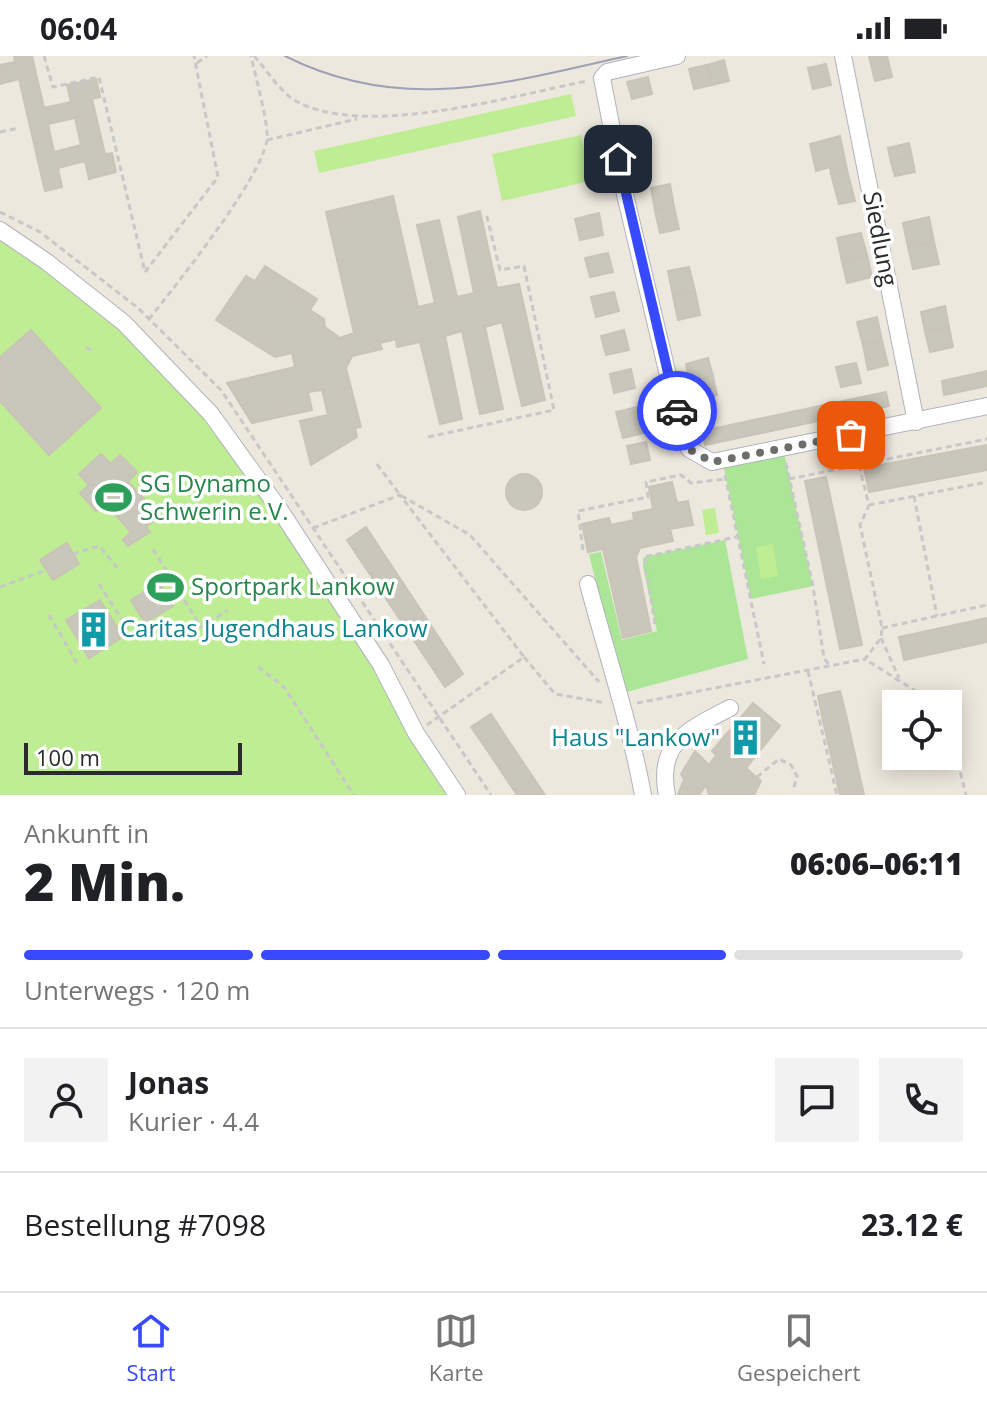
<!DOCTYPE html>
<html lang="de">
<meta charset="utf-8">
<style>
body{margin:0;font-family:"Open Sans",sans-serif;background:#f2f2f2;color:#202124;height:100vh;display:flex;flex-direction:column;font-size:30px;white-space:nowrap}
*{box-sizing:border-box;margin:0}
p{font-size:26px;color:#757577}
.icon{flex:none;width:44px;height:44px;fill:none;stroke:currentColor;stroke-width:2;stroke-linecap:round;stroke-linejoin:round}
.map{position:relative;height:739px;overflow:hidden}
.details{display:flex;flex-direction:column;background:#fff;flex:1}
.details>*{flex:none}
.tools{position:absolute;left:882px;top:634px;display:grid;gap:16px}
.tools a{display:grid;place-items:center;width:80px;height:80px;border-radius:0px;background:#fff;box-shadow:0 4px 20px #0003;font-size:40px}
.scale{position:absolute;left:24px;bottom:20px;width:218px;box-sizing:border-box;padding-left:8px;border:4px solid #2b2b2b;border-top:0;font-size:22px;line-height:28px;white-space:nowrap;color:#2b2b2b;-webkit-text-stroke:6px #fff;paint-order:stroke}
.pin{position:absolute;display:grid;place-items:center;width:68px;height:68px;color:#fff;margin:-34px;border-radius:16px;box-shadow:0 4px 12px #0006}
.courier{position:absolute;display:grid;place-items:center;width:80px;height:80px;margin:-40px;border:6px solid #384aff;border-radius:50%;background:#fff;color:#222;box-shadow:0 2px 10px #0007}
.summary em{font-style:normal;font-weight:800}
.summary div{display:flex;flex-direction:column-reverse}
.summary{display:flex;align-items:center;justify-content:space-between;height:136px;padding:0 24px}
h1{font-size:52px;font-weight:800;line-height:60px}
.bar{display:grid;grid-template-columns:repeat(4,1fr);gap:12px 8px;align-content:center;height:96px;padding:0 24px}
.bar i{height:10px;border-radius:6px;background:#e0e0e0}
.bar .active{background:#384aff}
.bar p{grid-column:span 4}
.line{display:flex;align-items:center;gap:20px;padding:0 24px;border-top:2px solid #e0e0e0}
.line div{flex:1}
.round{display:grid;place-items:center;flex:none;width:84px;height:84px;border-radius:0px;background:#f2f2f2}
.status{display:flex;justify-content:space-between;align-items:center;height:56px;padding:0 40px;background:#fff;direction:ltr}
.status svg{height:22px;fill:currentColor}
.dock{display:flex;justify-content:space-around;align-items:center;height:112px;border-top:2px solid #e0e0e0;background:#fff;font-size:22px;color:#757577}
.dock a{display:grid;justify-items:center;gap:4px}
.dock .active{color:#384aff}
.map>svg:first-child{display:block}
</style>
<div class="status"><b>06:04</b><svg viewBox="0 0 49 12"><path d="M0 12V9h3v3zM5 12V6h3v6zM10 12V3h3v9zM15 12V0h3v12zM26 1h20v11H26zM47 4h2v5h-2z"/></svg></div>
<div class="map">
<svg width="987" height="739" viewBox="0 0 987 739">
<rect width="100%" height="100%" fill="#ede8dd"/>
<g fill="#abe697">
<path d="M783 392 813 530 751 543 722 403Z"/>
<path d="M725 484 748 603 623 637 589 498 601 496 622 584 657 575 643 511 644 501Z"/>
</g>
<g fill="#beed93">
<path d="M571 38 576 60 319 117 314 95Z"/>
<path d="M581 79 590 125 502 145 492 98Z"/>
<path d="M0 174 47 206 211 358 457 739H0Z"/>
<path d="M715 452 719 477 706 479 702 454Z"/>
<path d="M773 488 778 520 761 523 756 491Z"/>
</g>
<g fill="#c9c6bb" stroke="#c9c4b6" stroke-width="2" fill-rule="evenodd">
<path d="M14 0H32L44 52 71 46 67 29 96 23 100 41 92 43 105 98 112 97 116 116 89 123 85 105 58 112 62 131 45 135 19 23 0 28V9L15 6ZM75 62 81 89 54 96 48 68Z"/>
<path d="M869 0H887L892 21 875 25Z"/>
<path d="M724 4 729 25 712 29 707 9Z"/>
<path d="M826 8 831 29 813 33 808 12Z"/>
<path d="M707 9 712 29 694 33 689 13Z"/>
<path d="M648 21 652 38 632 43 627 26Z"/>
<path d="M840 80 847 114 831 118 830 111 816 115 810 88Z"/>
<path d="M909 87 912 101 891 106 888 92Z"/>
<path d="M912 101 915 116 895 120 891 106Z"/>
<path d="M847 114 855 145 839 148 831 118Z"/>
<path d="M670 128 674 151 655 155 651 132Z"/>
<path d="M393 140 418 251 435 247 417 169 439 164 457 241 474 237 458 161 480 155 497 232 519 228 545 344 522 350 502 266 485 271 503 353 480 358 462 275 445 280 462 363 440 368 420 286 397 291 396 283 380 287 382 293 352 300 346 312 361 371 355 372 357 381 311 409 300 365 328 359 322 334 308 336 312 354 252 367 227 327 295 311 292 297 275 301 216 264 246 220 255 225 265 210 317 243 310 254 324 263 325 271 340 282 354 277 326 156Z"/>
<path d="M674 151 679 173 660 177 655 155Z"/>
<path d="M599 157 603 179 580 184 575 163Z"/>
<path d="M929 161 934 186 908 191 903 167Z"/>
<path d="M861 177 867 199 842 205 837 182Z"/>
<path d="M934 186 939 208 913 213 908 191Z"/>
<path d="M608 197 613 216 590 221 585 202Z"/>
<path d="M867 199 872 221 847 227 842 205Z"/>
<path d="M689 211 695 235 673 240 668 215Z"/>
<path d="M695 235 700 259 678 264 673 240Z"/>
<path d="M614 236 619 255 596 261 591 241Z"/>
<path d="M945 250 949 271 925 276 921 256Z"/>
<path d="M877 261 882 285 863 289 857 266Z"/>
<path d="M949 271 953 291 930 296 925 276Z"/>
<path d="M31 274 101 352 49 399 0 345V301Z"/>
<path d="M624 274 629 294 606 299 601 280Z"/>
<path d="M882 285 888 309 868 314 863 289Z"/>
<path d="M708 302 713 320 690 326 686 308Z"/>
<path d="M856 307 861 327 841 331 836 311Z"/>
<path d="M631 313 635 332 614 337 610 318Z"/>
<path d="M987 315V330L944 339 942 325Z"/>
<path d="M713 320 717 339 694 345 690 326Z"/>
<path d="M886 336 889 350 705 389 702 375Z"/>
<path d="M638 351 644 377 623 382 616 356Z"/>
<path d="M646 386 650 404 631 408 627 390Z"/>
<path d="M987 389V414L869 436 864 412Z"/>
<path d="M101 398 111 408 120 399 137 416 128 426 160 459 146 471 150 476 128 490 123 484 131 476 105 447 96 455 80 437 89 429 79 418Z"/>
<circle cx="524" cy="436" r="18"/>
<path d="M826 421 862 589 840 593 805 425Z"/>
<path d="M672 426 677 447 688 445 693 469 670 473 673 485 640 492 636 501 651 575 623 582 603 493 588 496 582 468 609 462 611 469 634 464 633 457 653 453 649 431Z"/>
<path d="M366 471 463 618 445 631 347 484Z"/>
<path d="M67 487 79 508 53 524 40 504Z"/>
<path d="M159 527 173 550 145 567 131 544Z"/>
<path d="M100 544 123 581 89 602 66 564Z"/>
<path d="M987 562V586L904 604 899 581Z"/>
<path d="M840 635 847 663 864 739H840L824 669 818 640Z"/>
<path d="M753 647 780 670 746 712 761 725 754 739H709L706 729 699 739H678L684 723 681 718 695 695 709 709 716 699 712 695Z"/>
<path d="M491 658 506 681 545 739H517L487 694 471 671Z"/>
</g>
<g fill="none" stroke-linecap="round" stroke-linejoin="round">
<defs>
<g id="minor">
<path d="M677 0 607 16 602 22 623 130 681 374 689 393 712 406 987 350"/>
<path d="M843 0 916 366"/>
<path d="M0 174 47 206 124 267 211 358 280 454 381 609 416 677 457 739"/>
<path d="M588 528C607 599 630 668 643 739"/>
<path d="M667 739C656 686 690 673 730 652"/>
</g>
</defs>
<use href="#minor" stroke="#b1b2bf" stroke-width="18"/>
<g stroke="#c8c8c8" stroke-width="3" stroke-dasharray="6 4" stroke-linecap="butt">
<path d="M44 0 53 31 99 21 145 216"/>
<path d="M254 0C266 13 281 37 296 45 365 83 511 40 587 25"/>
<path d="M197 7 207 0"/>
<path d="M0 76 19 72"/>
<path d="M267 84 357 63"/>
<path d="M0 156 40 176 138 252 221 334 491 739"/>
<path d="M145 216 218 121 194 0"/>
<path d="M149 263C176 229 261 123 267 84 269 68 255 19 251 0"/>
<path d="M86 291 92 295"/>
<path d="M428 381 554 354 524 210 500 214 486 157"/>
<path d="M854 390 869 449 860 469 882 572 881 582 865 603 936 648"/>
<path d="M786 407 813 530 824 602 830 610"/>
<path d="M377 408 400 439 470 479 599 626"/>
<path d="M725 419 764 608"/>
<path d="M789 423 987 383"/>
<path d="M914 440 937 560"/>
<path d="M869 449 987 426"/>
<path d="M313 472 400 439 524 601 427 669"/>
<path d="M153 493 201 571 228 554"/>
<path d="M583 494 578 455 648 441 646 426 681 419 691 427 726 423"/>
<path d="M73 498 99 490 120 515"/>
<path d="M99 528 128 573"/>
<path d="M0 531 46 514"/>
<path d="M49 559 77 607"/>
<path d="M655 568 644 501 736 481"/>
<path d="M882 572 987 549"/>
<path d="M881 582 899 622"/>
<path d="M524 601 555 638 606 647"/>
<path d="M258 611 284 631 354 739"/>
<path d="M808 615 837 739"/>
<path d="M637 647 865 603"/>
<path d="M948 668 966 739"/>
<path d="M757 721 779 703 791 709 797 720 794 731"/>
</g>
<use href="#minor" stroke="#fff" stroke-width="16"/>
<path stroke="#9fa0b6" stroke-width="2" d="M285 0C403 59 505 27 627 0"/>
</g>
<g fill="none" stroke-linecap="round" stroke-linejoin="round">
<path stroke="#6f6d69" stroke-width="8" stroke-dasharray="0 14.4" d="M677 355 689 393 712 406 851 379"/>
<path stroke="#384aff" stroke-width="10" d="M618 103 677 355"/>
</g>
<defs>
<symbol id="stadium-bare" viewBox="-9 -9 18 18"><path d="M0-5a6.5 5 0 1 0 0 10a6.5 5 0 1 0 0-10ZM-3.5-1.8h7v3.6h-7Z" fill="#2e9e5b" stroke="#fff" stroke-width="2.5" paint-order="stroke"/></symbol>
<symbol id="building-bare" viewBox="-9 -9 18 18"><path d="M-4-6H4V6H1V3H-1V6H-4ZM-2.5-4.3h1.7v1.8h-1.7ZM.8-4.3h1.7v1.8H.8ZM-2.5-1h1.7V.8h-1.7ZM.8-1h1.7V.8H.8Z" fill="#0f9aa8" stroke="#fff" stroke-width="2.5" paint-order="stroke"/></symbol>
</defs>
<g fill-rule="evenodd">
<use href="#stadium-bare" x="88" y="416" width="51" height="51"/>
<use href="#stadium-bare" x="140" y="506" width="51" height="51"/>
<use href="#building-bare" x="68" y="548" width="51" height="51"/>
<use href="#building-bare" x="720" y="656" width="51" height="51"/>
</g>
<g text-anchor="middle" stroke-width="7" stroke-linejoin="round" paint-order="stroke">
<g font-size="24" fill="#2b2b2b" stroke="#fff">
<text transform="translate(880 183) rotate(79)" y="8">Siedlung</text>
</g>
<g font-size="24" fill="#27864d" stroke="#fff" text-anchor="start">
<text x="140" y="436">SG Dynamo<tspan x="140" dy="28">Schwerin e.V.</tspan></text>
<text x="191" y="539">Sportpark Lankow</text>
</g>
<g font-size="24" fill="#0d838f" stroke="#fff" text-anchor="start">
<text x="120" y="581">Caritas Jugendhaus Lankow</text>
<text x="720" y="690" text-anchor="end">Haus "Lankow"</text>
</g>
</g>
</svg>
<div class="tools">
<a><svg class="icon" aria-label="locate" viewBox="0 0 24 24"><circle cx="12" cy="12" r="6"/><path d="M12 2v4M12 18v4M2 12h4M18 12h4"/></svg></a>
</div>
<div class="scale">100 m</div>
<div class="pin" style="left:851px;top:379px;background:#ea580c"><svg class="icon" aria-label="bag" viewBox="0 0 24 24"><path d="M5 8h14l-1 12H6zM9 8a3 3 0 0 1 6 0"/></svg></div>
<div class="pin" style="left:618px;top:103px;background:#1f2937"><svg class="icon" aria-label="home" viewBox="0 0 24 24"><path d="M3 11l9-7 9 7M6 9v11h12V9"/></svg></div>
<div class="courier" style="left:677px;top:355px"><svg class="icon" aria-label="car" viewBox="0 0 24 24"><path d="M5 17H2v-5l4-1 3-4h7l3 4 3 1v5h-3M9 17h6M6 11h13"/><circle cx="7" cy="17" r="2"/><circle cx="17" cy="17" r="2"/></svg></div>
</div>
<section class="details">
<div class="summary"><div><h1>2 Min.</h1><p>Ankunft in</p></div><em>06:06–06:11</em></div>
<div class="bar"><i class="active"></i><i class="active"></i><i class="active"></i><i></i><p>Unterwegs · 120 m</p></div>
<div class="line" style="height:144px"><a class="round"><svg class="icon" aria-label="person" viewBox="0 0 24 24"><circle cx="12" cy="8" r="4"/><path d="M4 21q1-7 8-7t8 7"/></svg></a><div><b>Jonas</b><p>Kurier · 4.4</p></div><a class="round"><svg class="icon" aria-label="chat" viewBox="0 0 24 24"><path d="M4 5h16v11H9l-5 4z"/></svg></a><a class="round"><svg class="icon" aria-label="phone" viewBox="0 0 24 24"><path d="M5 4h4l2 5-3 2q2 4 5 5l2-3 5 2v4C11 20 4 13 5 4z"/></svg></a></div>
<div class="line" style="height:104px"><div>Bestellung #7098</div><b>23.12 €</b></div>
</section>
<nav class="dock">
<a class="active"><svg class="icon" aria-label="home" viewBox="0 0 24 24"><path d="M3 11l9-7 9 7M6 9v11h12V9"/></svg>Start</a>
<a><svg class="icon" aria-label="map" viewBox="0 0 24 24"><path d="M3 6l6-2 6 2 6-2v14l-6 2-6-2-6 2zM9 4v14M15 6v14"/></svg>Karte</a>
<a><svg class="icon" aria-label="saved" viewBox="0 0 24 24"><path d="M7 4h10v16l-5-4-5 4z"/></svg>Gespeichert</a>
</nav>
